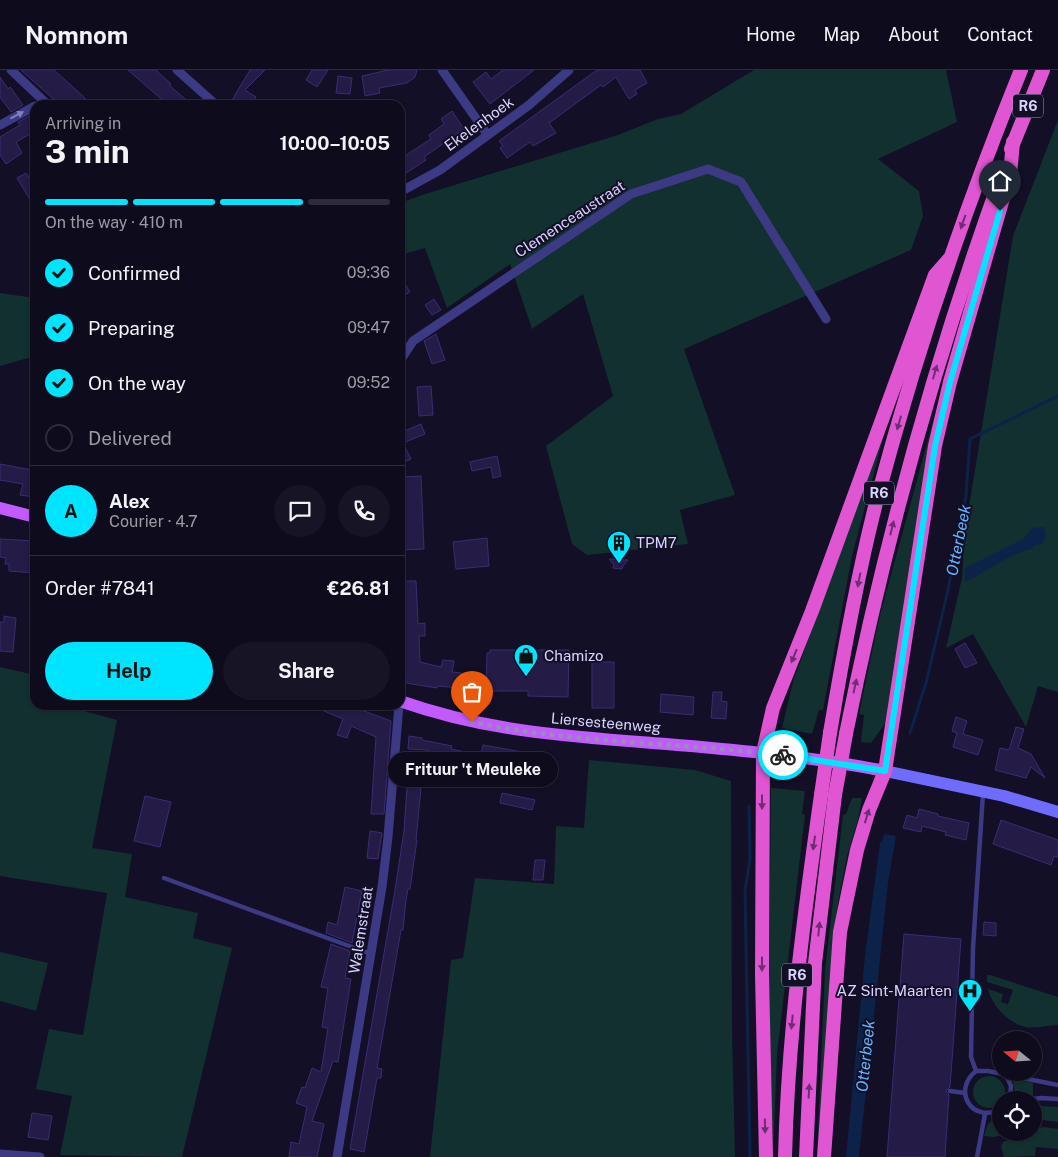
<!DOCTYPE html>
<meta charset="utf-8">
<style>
body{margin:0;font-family:"Public Sans",sans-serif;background:#171425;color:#f1f3f6;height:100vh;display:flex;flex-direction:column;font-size:19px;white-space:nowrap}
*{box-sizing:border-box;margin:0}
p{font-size:16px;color:#9b9ba3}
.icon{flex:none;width:28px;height:28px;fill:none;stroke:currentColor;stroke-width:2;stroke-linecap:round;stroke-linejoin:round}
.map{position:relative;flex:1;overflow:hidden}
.sheet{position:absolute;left:30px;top:30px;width:375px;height:610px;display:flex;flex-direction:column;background:#0e0b1c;border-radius:15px;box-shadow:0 1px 4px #0004,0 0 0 1px #2e2b3b}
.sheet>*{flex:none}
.needle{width:32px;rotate:288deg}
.controls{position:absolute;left:992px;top:961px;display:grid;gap:10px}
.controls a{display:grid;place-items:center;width:50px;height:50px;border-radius:50%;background:#0e0b1c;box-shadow:0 1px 4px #0004,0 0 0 1px #2e2b3b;font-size:25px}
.pin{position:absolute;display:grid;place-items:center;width:42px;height:42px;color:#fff;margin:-51px -21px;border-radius:50% 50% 50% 0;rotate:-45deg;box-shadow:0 0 5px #0007}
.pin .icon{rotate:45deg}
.courier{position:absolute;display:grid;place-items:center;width:50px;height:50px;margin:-25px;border:4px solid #00e5ff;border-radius:50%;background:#fff;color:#222;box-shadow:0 1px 6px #0007}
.bubble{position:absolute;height:35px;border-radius:18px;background:#0e0b1c;box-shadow:0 1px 4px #0004,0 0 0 1px #2e2b3b;font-size:16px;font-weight:700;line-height:35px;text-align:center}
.headline em{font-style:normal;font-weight:700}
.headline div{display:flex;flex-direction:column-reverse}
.headline{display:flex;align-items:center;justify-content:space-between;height:85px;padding:0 15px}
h1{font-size:32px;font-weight:700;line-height:38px}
.bar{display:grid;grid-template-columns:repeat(4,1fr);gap:8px 5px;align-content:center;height:60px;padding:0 15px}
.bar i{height:6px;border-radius:4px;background:#2e2b3b}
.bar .on{background:#00e5ff}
.bar p{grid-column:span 4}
.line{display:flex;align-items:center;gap:12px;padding:0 15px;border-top:1px solid #2e2b3b}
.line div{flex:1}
.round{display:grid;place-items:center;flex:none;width:52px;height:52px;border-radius:26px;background:#171425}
ol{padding:0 15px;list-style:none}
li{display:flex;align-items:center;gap:15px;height:55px}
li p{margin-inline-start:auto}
li .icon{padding:5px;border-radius:50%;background:#00e5ff;color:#111;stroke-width:4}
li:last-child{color:#9b9ba3}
li i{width:28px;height:28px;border:2px solid #2e2b3b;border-radius:50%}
.cta{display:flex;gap:10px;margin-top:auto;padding:10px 15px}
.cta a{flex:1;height:58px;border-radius:30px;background:#00e5ff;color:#111;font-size:20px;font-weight:700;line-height:58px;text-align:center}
.cta a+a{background:#171425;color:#f1f3f6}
header{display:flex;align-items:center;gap:30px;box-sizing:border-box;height:70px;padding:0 25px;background:#0e0b1c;border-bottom:1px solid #2e2b3b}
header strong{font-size:24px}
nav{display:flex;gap:28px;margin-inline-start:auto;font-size:18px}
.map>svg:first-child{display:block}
</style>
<header>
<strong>Nomnom</strong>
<nav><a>Home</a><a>Map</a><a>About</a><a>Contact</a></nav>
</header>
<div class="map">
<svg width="1058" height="1087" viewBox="0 0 1058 1087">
<rect width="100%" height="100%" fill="#130f26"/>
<g fill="#12302f">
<path d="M754 0H946L957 52 878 89 919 121 923 146 911 180 684 279 735 425 680 440 688 474 587 485 572 474 546 376 613 326 583 224 532 259 510 194 447 238 425 178 400 185V133L422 125 618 65 658 49 681 44Z"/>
<path d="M1058 50V622L1038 616 1026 657 973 564 946 578 962 508 965 461 1013 166Z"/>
<path d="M0 223 35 228V286L0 296Z"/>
<path d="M947 300 887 651 871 673 861 672 864 645 859 644 879 549Z"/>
<path d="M889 346 852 486 823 640H819L812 664 782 658 793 612Z"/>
<path d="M0 597 35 605V635H62L117 650 92 778 132 784 125 827 198 843 193 868 232 878 182 1087 60 1085 72 1026 36 1019 49 959 83 965 107 823 0 806Z"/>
<path d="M589 690 695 700 731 711 732 960 735 1087H430L451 890 463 888 475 808 554 814 556 756 584 758Z"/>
<path d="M771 718 805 721 802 744 805 745 777 984 773 1087 769 912Z"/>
<path d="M852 728H862L858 750 847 786 838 833 817 1087 825 900 843 745 846 744Z"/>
<path d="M0 882 48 893 36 941 0 931Z"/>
<path d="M987 905H990L1058 927V955C1048 955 1036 959 1026 957 1009 954 992 936 988 919L1003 924 1001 932 1008 934 1013 920 987 912Z"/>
<circle cx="989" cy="1022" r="16"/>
<path d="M1017 1009 1033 1013V1026L1019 1029 1016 1027 1013 1012Z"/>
<path d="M1040 1036 1058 1037V1052L1042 1050Z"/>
<path d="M1001 1043V1062L1009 1063 994 1067 984 1066 988 1054Z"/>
<path d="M1043 1057 1058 1059V1079L1036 1077 1035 1086 1004 1087 1001 1077 1003 1072 1026 1063 1034 1062V1059Z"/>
</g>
<g fill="#0c2248">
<path d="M1042 457H1044L1046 466 1042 474 1035 475 1032 479C1013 481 985 503 965 512V498L1023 469 1033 458Z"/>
<path d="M884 764 896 766 888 813 859 1087H846L865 885 880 773 882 771Z"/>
</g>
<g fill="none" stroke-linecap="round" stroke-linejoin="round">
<g stroke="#0c2248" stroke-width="3">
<path d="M910 663 926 613 948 520 966 426 970 369 1058 326"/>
<path d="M749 736 750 789 745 821 750 1087"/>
</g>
</g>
<g fill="#241b47" stroke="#3b2d73">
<path d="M21 0H54L85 28 79 35H60Z"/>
<path d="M128 0H156L171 14 169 15 192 35H168Z"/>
<path d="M250 0H265L245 20 256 27 251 35H229Z"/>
<path d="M312 0H328L317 17 306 10Z"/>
<path d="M388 0H417L415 7 407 13 379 18 380 23 365 26 362 6Z"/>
<path d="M503 0H534L490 34 473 12 486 2 491 9Z"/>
<path d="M597 0H640L647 13 635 20 637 24 629 29 616 7 603 17 601 15 549 53 556 63 533 76 530 72 507 88 500 78 503 76 499 71Z"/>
<path d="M338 6 352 8 350 24 336 23Z"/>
<path d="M0 7 8 19 10 17 23 35 11 42 0 27Z"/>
<path d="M452 41 464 59 424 87 426 90 400 107V89L431 69 429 65 444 54 441 49Z"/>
<path d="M31 45 35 51V61L16 72 22 83 6 94 0 85V67L20 55 18 52Z"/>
<path d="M26 103 35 117V138L17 108Z"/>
<path d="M400 206 410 222 400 228Z"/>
<path d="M434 229 441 240 432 245 425 235Z"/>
<path d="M436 264 445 290 432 294 424 271Z"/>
<path d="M431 316 433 345 419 346 417 317Z"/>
<path d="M421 354 425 364 403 373 411 389 400 394V363Z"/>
<path d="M497 386 501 406 493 408 491 397 472 401 470 392Z"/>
<path d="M0 394 32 400 30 406 35 407V427L20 425 23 414 0 410Z"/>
<path d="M421 406 424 479 400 480V407Z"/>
<path d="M487 468 489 496 456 499 453 472Z"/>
<path d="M0 469 35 471V503L9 501V494H5L6 488 0 487Z"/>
<path d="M609 489 628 490 623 496 622 499 613 498 614 495Z"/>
<path d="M402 511H416L418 554 425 553V566H419L420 592 441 597 443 590 454 591 452 602 462 603 459 618 438 616 437 618 406 613Z"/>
<path d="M4 546 16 548 13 582 0 581V552H4Z"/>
<path d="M965 573 977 593 965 598 955 579Z"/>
<path d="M490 580H569L568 627 528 626V621H486L487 583H490Z"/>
<rect x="592" y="592" width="22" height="46"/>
<path d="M713 622H722L721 631 727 632 726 649 711 648Z"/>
<path d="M661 624 694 627 693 645 660 642Z"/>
<path d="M310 635H348L391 651 384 744H371L376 667 351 656 347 668 337 665 343 649Z"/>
<path d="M956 647 967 651 963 664 983 670 978 685 953 677 957 663 952 661Z"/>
<path d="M1016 657 1024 659 1018 678 1031 684 1045 708 1031 697 1026 708 995 700 1000 678 1009 680Z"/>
<path d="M409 666 422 668V670L452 676 451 679 481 685 483 675 545 686 541 705 499 696 496 714 487 712 489 703 425 691 428 680 408 679Z"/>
<path d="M407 717 421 718 416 770H417L410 819H408L406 830 403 860H401L377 998 382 999 381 1008H377L364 1082 350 1079 395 820 404 761Z"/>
<path d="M502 723 535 730 532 740 500 733Z"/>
<path d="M145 726 171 732 160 777 134 771Z"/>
<path d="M919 739 938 744V746L969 753 966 770 945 765 946 762 922 756 921 762 903 758 907 745 917 748Z"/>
<path d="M1001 750 1058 770V787L1054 786 1051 795 993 774Z"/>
<path d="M370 761 382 763 378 789 367 788Z"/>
<path d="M535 790H545L543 810H533Z"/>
<path d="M345 817 362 821 352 873 326 863 328 852 337 855Z"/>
<path d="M984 852 996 853V866L983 865Z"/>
<path d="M904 864 961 869 950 1017 946 1021 949 1025 945 1087H887Z"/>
<path d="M331 874 350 881 345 908 351 909 338 992 333 991 312 1051 324 1054 317 1087H289L291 1072 299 1074 307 1037 296 1033 302 1017 305 1018 312 998 321 1002 328 958 322 957 328 918 321 917Z"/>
<path d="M32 1043 52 1046 48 1070 28 1067Z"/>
</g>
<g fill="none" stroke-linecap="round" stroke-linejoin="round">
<g stroke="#3d3a85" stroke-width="4.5">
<path d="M164 808 371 884"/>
<path d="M976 1001 971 987 973 878 983 723"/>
<path d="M1006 1005 1011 1016 1010 1030"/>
<path d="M950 1021 965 1023"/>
<path d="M1026 1030 1041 1028 1058 1029"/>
<path d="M1001 1039C971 1054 952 1020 976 1001H988L1058 1015"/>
<path d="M977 1087 985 1044"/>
</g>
<g stroke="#3d3a85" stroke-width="9">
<path d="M11 0 48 35"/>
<path d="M177 0 213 32 211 35"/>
<path d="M442 0 487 64"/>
<path d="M0 55 35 36"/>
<path d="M400 122 440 100 529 35 569 0"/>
<path d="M400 291 413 271 631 124 708 99 741 112 826 249"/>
<path d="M0 1084 40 1087"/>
<path d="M337 1087 382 817 388 767 399 635"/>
</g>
<path stroke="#6f6bff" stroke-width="12" d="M885 701 1004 726 1058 742"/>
<g stroke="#c25bff" stroke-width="12">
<path d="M0 438 35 447"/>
<path d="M400 631C487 662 574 667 666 674 739 680 813 687 885 701"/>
</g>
<g stroke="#e055d1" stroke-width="14">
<path d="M1011 79 1043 0"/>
<path d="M830 663C843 585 857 506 877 429 916 283 964 140 1021 0"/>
<path d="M846 664C884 474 935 289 1001 107"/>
<path d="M766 1087 762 904 763 683 773 638 812 541 935 205 949 189"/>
<path d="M785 1087C788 965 804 845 821 725"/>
<path d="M806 1087 815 893 835 725"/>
<path d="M824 1087 840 862 857 780 869 740 885 701 935 376 950 312 1010 104 1013 72"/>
</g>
<g stroke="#e055d1" stroke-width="14">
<path d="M821 725 830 663"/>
<path d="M835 725 846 664"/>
</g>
</g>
<defs><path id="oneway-solid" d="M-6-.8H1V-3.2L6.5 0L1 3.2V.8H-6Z" transform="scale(1.25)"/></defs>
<use fill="#837fbc" href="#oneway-solid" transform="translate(17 45) rotate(-28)"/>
<g fill="#6f2e73">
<use href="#oneway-solid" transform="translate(963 152) rotate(110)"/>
<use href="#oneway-solid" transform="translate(935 302) rotate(-74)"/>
<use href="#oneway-solid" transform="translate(899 353) rotate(106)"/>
<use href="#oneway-solid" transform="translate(892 458) rotate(-76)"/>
<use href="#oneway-solid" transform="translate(859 510) rotate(101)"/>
<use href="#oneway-solid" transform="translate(794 586) rotate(112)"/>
<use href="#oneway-solid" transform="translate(855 616) rotate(-78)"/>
<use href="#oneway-solid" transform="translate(762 732) rotate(90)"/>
<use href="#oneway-solid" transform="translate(867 746) rotate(-73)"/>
<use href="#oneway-solid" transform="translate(814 773) rotate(98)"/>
<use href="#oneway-solid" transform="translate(819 859) rotate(-84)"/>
<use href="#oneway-solid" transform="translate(762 894) rotate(90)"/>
<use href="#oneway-solid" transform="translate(792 952) rotate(96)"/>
<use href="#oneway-solid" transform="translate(809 1021) rotate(-87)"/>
<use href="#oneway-solid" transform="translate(765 1056) rotate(89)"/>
</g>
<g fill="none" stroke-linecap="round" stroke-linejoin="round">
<path stroke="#948fb3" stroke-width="5" stroke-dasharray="0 9" d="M472 652C574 673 680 673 783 685"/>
<path stroke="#00e5ff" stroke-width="6" d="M783 685 885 701 935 376 950 312 1000 141"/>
</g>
<defs>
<symbol id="building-pin" viewBox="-11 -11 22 30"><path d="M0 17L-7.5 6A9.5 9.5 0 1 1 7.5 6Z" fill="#00e5ff" stroke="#130f26"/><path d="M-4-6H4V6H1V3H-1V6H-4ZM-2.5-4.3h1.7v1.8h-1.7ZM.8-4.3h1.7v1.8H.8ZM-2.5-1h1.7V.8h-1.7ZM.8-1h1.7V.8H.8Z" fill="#111"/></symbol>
<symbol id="shop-pin" viewBox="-11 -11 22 30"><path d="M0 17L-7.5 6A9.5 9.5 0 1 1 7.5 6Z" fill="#00e5ff" stroke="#130f26"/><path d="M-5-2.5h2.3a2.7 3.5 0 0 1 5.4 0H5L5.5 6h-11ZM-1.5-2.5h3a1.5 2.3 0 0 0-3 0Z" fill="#111"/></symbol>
<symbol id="hospital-pin" viewBox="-11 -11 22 30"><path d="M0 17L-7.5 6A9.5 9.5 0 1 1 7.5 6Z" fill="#00e5ff" stroke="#130f26"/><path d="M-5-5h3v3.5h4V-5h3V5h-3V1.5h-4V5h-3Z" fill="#111"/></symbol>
</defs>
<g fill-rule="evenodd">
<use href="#building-pin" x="605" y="459" width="28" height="38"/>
<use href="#shop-pin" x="512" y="572" width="28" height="38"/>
<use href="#hospital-pin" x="956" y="907" width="28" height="38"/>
</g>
<g text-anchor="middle" stroke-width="4" stroke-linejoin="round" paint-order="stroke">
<g fill="#130f26" stroke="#9e99be" stroke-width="1">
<rect x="1013" y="24.5" width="30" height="23" rx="4"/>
<rect x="864" y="411.5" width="30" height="23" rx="4"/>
<rect x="782" y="893.5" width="30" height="23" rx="4"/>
</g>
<g font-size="14" font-weight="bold" fill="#d9d4ff">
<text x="1028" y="41">R6</text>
<text x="879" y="428">R6</text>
<text x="797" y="910">R6</text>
</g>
<g font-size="15" fill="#d9d4ff" stroke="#130f26">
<text transform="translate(479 54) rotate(-36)" y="5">Ekelenhoek</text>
<text transform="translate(570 149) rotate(-33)" y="5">Clemenceaustraat</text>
<text transform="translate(606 653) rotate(5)" y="5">Liersesteenweg</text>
<text transform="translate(361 860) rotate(-81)" y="5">Walemstraat</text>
</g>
<g font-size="15" fill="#d9d4ff" stroke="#130f26" text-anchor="start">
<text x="636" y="478">TPM7</text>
<text x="544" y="591">Chamizo</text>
<text x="952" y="926" text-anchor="end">AZ Sint-Maarten</text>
</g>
<g font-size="16" font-style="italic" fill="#62b6ff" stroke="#130f26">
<text transform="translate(958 470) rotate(-79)" y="6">Otterbeek</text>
<text transform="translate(865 986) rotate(-84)" y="6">Otterbeek</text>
</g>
</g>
</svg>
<div class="controls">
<a><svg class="needle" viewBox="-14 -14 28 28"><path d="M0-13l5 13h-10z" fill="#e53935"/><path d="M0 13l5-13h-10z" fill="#9b9ba3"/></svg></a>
<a><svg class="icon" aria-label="locate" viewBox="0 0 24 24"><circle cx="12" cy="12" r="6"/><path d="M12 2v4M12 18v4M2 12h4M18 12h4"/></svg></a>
</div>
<div class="pin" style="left:472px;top:652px;background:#ea580c"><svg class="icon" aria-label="bag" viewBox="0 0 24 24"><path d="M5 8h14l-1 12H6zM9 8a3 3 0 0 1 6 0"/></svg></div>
<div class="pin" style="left:1000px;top:141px;background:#1f2937"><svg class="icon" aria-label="home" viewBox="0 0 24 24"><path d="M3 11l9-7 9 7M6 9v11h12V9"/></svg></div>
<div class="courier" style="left:783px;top:685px"><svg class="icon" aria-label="bike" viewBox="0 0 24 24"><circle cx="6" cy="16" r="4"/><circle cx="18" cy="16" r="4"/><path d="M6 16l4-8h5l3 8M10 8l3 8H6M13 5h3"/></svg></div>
<div class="bubble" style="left:388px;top:682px;width:170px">Frituur 't Meuleke</div>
<section class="sheet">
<div class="headline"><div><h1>3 min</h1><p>Arriving in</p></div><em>10:00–10:05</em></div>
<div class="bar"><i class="on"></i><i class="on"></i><i class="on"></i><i></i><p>On the way · 410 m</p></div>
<ol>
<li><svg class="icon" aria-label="check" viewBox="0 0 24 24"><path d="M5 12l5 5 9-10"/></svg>Confirmed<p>09:36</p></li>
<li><svg class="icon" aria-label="check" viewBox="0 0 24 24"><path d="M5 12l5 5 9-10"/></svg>Preparing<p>09:47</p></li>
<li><svg class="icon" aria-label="check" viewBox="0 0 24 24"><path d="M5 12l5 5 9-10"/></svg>On the way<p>09:52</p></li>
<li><i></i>Delivered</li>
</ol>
<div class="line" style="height:90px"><b class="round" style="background:#00e5ff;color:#111">A</b><div><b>Alex</b><p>Courier · 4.7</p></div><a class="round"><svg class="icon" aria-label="chat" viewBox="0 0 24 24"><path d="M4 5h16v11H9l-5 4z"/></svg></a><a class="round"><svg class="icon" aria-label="phone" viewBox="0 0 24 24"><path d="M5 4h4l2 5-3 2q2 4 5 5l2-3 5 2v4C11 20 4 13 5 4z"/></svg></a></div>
<div class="line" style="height:65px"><div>Order #7841</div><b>€26.81</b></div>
<div class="cta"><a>Help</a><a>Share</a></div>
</section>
</div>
